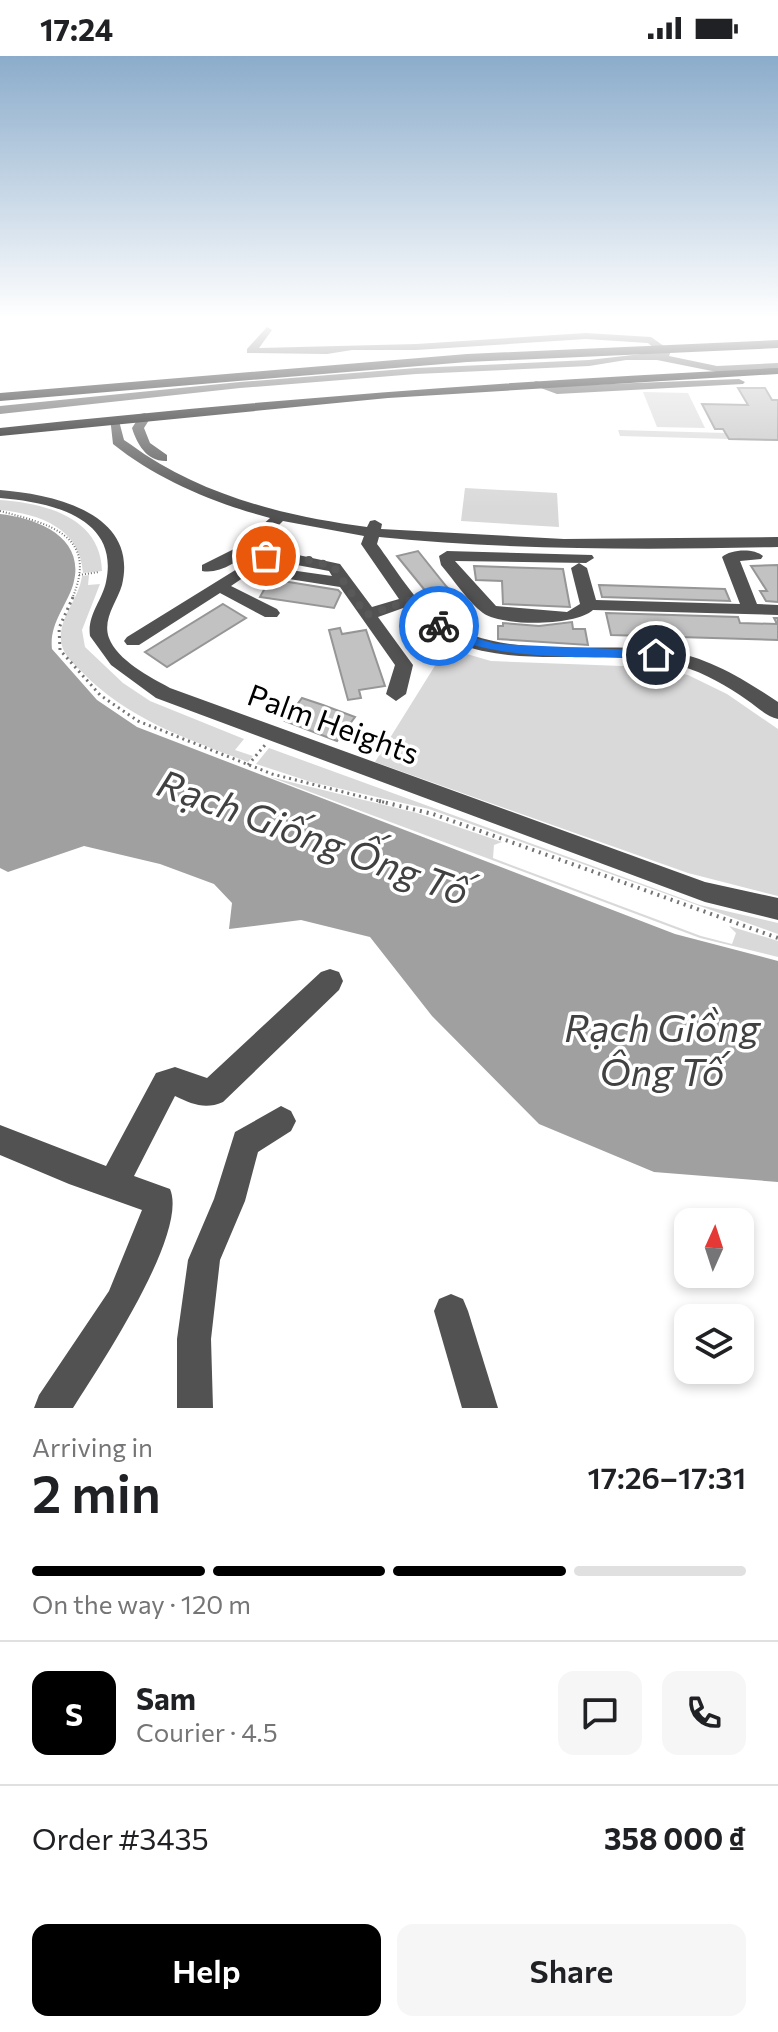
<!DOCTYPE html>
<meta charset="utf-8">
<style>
body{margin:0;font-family:Commissioner,sans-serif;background:#f6f6f6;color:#202124;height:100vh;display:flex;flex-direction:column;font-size:30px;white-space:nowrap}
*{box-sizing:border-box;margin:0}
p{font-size:26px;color:#757577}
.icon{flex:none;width:44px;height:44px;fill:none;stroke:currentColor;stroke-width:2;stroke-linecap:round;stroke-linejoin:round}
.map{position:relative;height:1352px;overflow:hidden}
.details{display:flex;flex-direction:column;background:#fff;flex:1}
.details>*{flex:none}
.needle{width:52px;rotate:3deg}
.buttons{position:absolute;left:674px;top:1152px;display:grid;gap:16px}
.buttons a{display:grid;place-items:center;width:80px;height:80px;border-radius:16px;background:#fff;box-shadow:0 4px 12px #0003;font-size:40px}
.pin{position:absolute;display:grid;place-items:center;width:68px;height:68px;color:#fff;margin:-34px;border:4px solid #fff;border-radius:50%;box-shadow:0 2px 8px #0007}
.courier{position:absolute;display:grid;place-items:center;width:80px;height:80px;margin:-40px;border:6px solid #1a73e8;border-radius:50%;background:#fff;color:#222;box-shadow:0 2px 10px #0007}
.head em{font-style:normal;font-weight:600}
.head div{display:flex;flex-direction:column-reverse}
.head{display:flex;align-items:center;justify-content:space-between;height:136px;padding:0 32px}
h1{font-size:52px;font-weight:600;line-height:60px}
.bar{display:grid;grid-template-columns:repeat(4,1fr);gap:12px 8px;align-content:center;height:96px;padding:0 32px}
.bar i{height:10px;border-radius:6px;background:#e0e0e0}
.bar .active{background:#000}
.bar p{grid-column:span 4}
.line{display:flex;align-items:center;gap:20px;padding:0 32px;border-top:2px solid #e0e0e0}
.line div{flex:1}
.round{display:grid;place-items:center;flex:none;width:84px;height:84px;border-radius:16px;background:#f6f6f6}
.primary-button{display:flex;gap:16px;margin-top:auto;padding:16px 32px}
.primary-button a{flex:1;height:92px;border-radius:16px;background:#000;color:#fff;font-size:32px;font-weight:600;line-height:92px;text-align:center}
.primary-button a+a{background:#f6f6f6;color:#202124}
.status{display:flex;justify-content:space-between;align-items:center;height:56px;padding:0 40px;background:#fff;direction:ltr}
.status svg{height:22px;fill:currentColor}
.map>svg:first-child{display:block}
</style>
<div class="status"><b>17:24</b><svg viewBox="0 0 49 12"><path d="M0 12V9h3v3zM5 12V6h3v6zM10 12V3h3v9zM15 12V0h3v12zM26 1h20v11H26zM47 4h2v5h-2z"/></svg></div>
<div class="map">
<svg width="778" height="1352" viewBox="0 0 778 1352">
<rect width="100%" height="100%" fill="#fff"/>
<g fill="#d9d9d9">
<path d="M643 336 688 337 705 372 657 371Z"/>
<path d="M618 374 725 377 729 383 620 380Z"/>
<path d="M465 432 557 437 559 471 461 465Z"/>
<path d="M0 444C44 447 101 461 102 515L83 517C80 472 40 458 0 454Z"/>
<path d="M89 519 88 529 100 528 82 574 85 591 123 627 150 645 244 683 235 694 253 700 248 706C187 683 127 663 81 615 72 606 62 598 61 584 59 561 79 543 82 520Z"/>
<path d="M446 592 491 605 649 611 688 619 727 638 778 673V840L688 817 375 706Z"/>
<path d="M269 692 700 849 778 867V878L429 753 311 726 256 708Z"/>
<path d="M270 721 417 757 502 786 494 789 493 802 701 880 732 888 736 877 729 870 778 885V901L700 882Z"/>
</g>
<path fill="#a0a0a0" d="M0 458C37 462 87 481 73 529 66 551 49 568 52 593L97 644 137 671 675 878 778 905V1126L654 1116 539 1068 432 960 370 881 301 864 229 873 232 847 214 828 160 808 84 790 8 816 0 812Z"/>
<g fill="#c2c2c2" stroke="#969696" stroke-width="2">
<path d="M738 332H765L772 344H778V384L729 383 723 373H715L702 348 748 349Z"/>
<path d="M418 495 446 530 476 562 455 568 449 564 397 500Z"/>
<path d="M778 509V546L766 545 760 535H767L751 510Z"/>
<path d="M474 510 563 513 570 551 503 548 502 525 476 524Z"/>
<path d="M270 523 338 534 341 537 334 552 260 541Z"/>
<path d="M599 529 725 533 730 545 602 541Z"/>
<path d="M223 548 246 562 167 611 145 596Z"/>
<path d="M606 557 738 561 740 567 777 568 774 562H778V584L611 579Z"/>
<path d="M572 566 573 573H585L588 589 498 583V570H503V567L539 570Z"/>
<path d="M340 572 342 578 366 574 385 630 359 634 361 642 348 644 329 574Z"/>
<path d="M302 642 323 649 355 661 337 685 285 665Z"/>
</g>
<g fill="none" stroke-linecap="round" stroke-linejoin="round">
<g stroke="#747474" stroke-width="2" stroke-dasharray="1 2" stroke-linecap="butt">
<path d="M0 455C48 468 100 478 72 543"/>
<path d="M79 519 99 516"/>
</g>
<g stroke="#747474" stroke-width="3" stroke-dasharray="2 4" stroke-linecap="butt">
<path d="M73 541 59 572 60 594 100 639 138 665 272 718 387 747"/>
<path d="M248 709 265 689"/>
</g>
<path stroke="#747474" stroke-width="4" stroke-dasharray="2 5" stroke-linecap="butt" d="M379 745 433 758 778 882"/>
<g fill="#525252" fill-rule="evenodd">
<path d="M267 271 272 274 259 292 416 288 586 277 651 281 671 295 669 300 717 310 778 307V313L717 316 657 304H626L589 310 416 318 240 332 0 358V350L240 326 416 312 589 304 659 296 648 287 586 283 416 294H352L327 298 247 297V293Z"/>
<path d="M739 323 745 326 743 328 557 338 530 328 536 325 557 330Z"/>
<path d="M145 357 151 361 144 372 150 387 167 399V405C147 406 137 388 132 372L141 358Z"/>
<path d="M110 361H118L124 384 130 388C199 439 284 460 367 471L370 465 375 464 382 468 381 473 564 483 778 481V491C645 494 511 494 379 481L377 488C395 512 415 546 438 562 505 607 591 584 666 595 705 600 740 621 772 642L778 646V663C766 660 757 651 747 644 727 630 705 617 681 610 591 583 479 632 406 551L378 561 413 609 406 638 396 645 386 638 395 609 340 531 250 517 231 530 277 553 280 557 277 561H265L220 537 139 589H127L124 585 127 581 266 495 275 494 340 508 372 551 399 543 361 488 364 480 283 465C266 482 229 521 202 515V509L238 491 270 462C214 447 158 424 113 388ZM270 504 329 515 332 520 262 510Z"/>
<path d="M0 434C53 438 139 457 122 529 117 546 102 563 109 582 117 604 150 621 170 632L705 826 778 842V864L705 846 156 642 111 609 90 580C87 559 102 545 106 526 120 461 50 446 0 442Z"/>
<path d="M447 495 592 499 594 502 586 507 455 505 496 550 567 556 580 548 571 512 579 507 587 512 596 544 740 548 722 501C731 493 754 492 763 500L761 503 740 505 757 548 778 549V559L593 554C576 570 503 571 483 557 468 546 454 524 441 509L439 500Z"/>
<path d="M330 913 339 916 343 925 339 934 223 1046C205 1054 192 1048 175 1040L134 1120 170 1133C189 1177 99 1311 73 1352H34L39 1339 109 1235 142 1154 69 1128 0 1099V1069L106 1110 156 1017 175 1011 207 1022 321 916Z"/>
<path d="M281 1050 291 1055 296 1065 291 1075 258 1096 245 1145 220 1204 211 1283 213 1352H177V1283L188 1204 214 1143 235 1076Z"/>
<path d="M451 1238 463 1243 468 1255 498 1352H462L434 1255 439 1243Z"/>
</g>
<path fill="#000" fill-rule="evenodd" d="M778 312V318L388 342 0 380V372C259 344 518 324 778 312Z"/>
<path fill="#000" fill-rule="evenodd" d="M778 284V292L467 306 0 345V337L467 298Z"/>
</g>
<linearGradient id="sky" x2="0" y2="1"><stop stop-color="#8baccb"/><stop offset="0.58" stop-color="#fff"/><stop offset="1" stop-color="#fff" stop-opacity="0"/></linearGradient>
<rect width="778" height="452" fill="url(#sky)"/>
<path fill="#1a73e8" d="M435 567H443L458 577 496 588 656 595 662 599 656 603C592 600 489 607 435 573Z"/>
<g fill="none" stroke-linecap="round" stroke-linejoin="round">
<path stroke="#595959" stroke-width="8" stroke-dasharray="0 14.4" d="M266 500 302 502 334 511 366 559 412 544 439 570"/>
</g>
<g text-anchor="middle" stroke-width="7" stroke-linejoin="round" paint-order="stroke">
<g font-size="30" fill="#000" stroke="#fff">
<text transform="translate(333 669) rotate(20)" y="10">Palm Heights</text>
</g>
<g font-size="38" font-style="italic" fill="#414141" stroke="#fff">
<text transform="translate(313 782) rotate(20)" y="13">Rạch Giống Ống Tố</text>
<text x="662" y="986">Rạch Giồng<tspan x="662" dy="44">Ông Tố</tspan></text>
</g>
</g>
</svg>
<div class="buttons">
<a><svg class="needle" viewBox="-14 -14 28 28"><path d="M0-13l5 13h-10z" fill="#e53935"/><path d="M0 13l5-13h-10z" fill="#757577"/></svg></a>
<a><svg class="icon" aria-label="layers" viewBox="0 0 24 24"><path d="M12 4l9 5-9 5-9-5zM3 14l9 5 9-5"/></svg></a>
</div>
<div class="pin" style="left:266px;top:500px;background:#ea580c"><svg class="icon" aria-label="bag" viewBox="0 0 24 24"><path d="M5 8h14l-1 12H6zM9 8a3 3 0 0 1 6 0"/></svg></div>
<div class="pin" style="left:656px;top:599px;background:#1f2937"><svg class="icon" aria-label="home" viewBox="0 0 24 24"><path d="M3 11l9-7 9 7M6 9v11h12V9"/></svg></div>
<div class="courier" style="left:439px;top:570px"><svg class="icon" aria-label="bike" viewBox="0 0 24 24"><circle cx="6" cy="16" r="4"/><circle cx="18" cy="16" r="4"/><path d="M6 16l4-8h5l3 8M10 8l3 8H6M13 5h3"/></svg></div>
</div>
<section class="details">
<div class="head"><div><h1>2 min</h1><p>Arriving in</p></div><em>17:26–17:31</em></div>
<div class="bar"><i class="active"></i><i class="active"></i><i class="active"></i><i></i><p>On the way · 120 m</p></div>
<div class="line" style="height:144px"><b class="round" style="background:#000;color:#fff">S</b><div><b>Sam</b><p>Courier · 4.5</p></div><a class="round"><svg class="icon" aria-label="chat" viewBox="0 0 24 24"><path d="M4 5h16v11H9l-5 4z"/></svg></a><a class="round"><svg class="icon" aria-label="phone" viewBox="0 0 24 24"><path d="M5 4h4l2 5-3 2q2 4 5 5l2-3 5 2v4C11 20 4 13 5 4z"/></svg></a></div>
<div class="line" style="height:104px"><div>Order #3435</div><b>358 000 ₫</b></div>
<div class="primary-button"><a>Help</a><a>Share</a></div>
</section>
